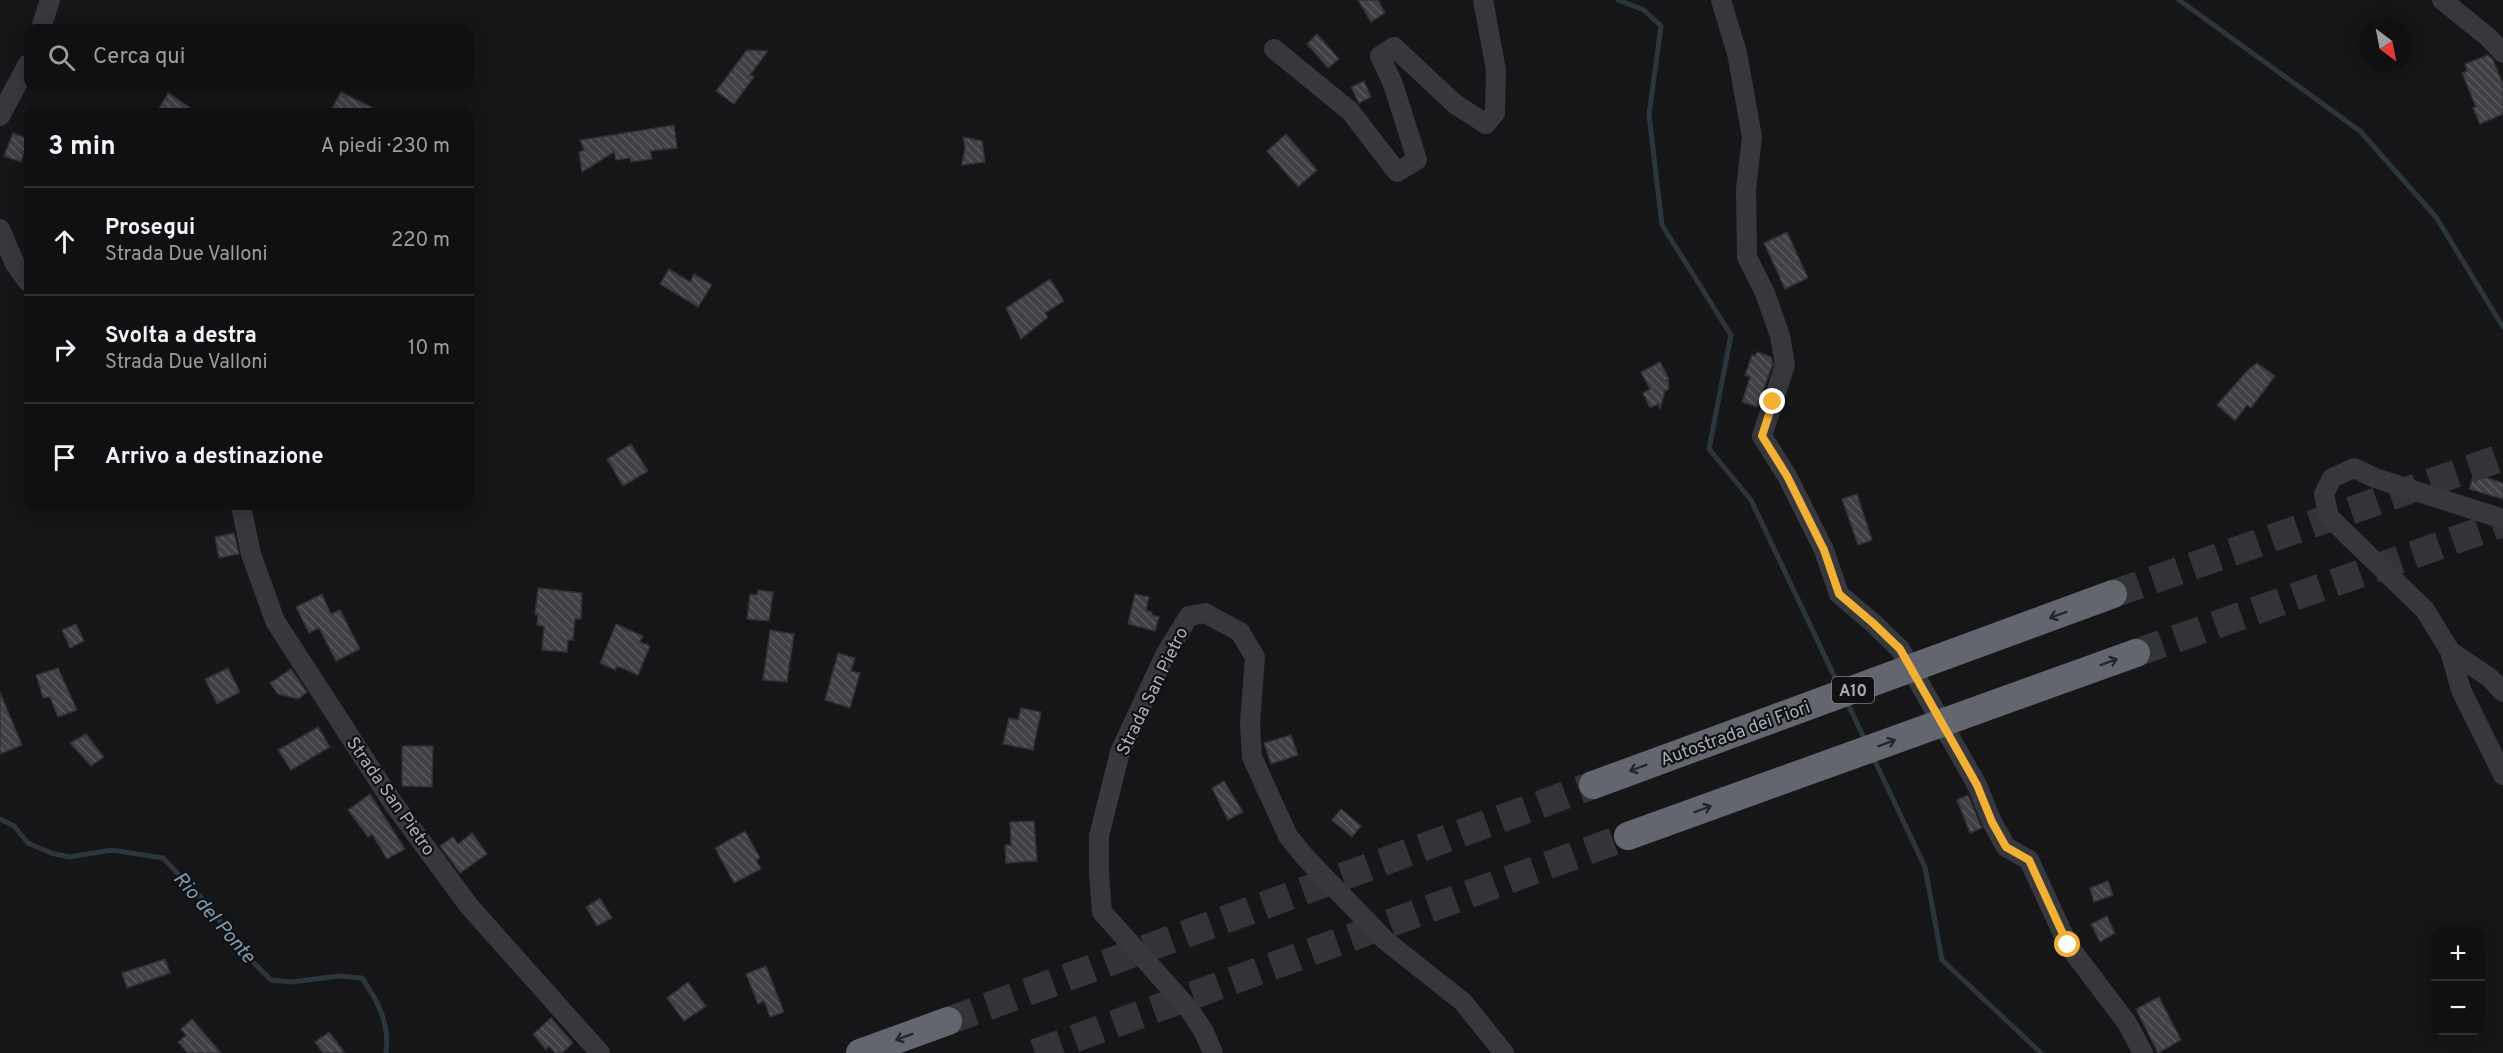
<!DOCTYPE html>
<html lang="it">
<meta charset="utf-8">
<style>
body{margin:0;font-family:Overpass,sans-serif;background:#19191b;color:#f1f3f6}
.controls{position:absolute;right:18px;bottom:18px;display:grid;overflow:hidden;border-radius:12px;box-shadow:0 3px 15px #0003}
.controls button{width:54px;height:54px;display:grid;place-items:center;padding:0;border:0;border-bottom:2px solid #303032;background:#101012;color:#f1f3f6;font:30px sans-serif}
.compass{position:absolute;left:2359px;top:18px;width:54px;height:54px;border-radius:50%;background:#101012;box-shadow:0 3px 15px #0003;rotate:148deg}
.stop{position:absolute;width:18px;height:18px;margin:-14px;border:4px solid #f2b134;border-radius:50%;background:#fff}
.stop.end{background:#f2b134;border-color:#fff;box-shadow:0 2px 6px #0008}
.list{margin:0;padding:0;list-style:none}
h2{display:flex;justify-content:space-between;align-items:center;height:78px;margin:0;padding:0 24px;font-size:26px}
h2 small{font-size:20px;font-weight:400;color:#9c9d9f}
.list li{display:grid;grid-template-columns:39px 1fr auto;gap:18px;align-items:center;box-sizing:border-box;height:108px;padding:0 24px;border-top:2px solid #303032}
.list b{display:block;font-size:22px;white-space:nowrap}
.list p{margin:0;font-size:20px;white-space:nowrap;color:#9c9d9f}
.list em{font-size:20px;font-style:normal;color:#9c9d9f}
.icon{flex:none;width:33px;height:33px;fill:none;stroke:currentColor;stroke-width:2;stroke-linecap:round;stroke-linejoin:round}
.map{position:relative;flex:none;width:2503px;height:1053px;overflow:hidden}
.search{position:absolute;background:#101012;box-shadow:0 3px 15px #0003;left:24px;top:24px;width:450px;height:66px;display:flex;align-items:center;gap:15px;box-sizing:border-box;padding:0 21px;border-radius:12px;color:#9c9d9f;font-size:22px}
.panel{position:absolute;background:#101012;box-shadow:0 3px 15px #0003;left:24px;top:108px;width:450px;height:402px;border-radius:12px}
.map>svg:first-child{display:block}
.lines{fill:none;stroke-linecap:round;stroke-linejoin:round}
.stream{stroke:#2c353c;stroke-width:5}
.building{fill:url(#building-back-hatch);stroke:#303034;stroke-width:1.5}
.highway-tunnel{stroke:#333438;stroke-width:28;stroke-dasharray:28 14;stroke-linecap:butt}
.minor{stroke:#37383d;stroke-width:20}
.highway{stroke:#63666e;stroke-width:28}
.highway-bridge{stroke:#63666e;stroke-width:28}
.oneway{stroke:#26262a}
.route{stroke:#f2b134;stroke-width:8}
.labels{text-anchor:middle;stroke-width:4.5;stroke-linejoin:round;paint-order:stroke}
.shield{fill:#111113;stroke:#7b7e86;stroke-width:1.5}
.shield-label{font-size:16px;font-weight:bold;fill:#a8adb8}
.street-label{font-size:18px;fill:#a8adb8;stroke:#111113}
.water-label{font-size:20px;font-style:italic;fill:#7f9bb3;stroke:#111113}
</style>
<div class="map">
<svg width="2503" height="1053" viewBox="0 0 2503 1053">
<defs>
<pattern id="building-back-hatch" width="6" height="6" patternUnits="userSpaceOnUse" patternTransform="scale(1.5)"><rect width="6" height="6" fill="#404145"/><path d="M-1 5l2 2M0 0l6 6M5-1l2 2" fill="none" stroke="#595a5e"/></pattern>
</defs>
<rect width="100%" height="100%" fill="#161618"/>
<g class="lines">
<g class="stream">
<polyline points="1618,0 1644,10 1661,26 1649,115 1662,225 1731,335 1709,449 1751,500 1839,686"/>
<polyline points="2179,0 2360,131 2436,217 2503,327"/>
<polyline points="1846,700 1865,740"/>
<polyline points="1873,757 1925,867 1942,960 2041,1053"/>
<path d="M0 819 14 826 28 843 51 853 69 857 112 850 163 858 211 908 236 945 271 980 291 982 339 976 362 978C378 1001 390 1024 386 1053"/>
</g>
</g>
<g class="building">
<polygon points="1358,0 1378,0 1385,13 1371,22"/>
<polygon points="1317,34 1339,59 1328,68 1307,44"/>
<polygon points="747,50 768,51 750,75 754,77 734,104 716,91"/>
<polygon points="2488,55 2493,60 2503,84 2503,114 2480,124 2473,108 2476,107 2462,73 2467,71 2465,64"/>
<polygon points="1364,81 1371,97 1359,103 1351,87"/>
<polygon points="341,92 381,112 330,112"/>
<polygon points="168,93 170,94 196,112 157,112"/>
<polygon points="674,125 677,148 650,151 652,159 631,162 630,158 616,160 614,152 582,172 579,152 584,150 580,140"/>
<polygon points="13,133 28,139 21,162 4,156"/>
<polygon points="1286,134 1317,170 1298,187 1267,151"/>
<polygon points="963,137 982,141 985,162 962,165 965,148"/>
<polygon points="1787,232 1808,278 1785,289 1764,243"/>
<polygon points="669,269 690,282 694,274 712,285 698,307 660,284"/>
<polygon points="1050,279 1064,301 1045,313 1048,317 1021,339 1006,308"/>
<polygon points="1757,352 1771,357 1773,364 1757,407 1742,402 1750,377 1745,375 1752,355 1755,356"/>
<polygon points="1660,362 1669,379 1665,381 1668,380 1669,389 1665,391 1660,409 1658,404 1650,408 1643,393 1650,389 1641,372"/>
<polygon points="2257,363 2275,376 2251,408 2247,405 2235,421 2217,405 2247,371"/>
<polygon points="631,444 648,471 623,486 607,459"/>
<polygon points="2474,474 2503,483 2503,499 2469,489"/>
<polygon points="1857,494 1872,540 1858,545 1842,499"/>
<polygon points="234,533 239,554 219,558 215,537"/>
<polygon points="538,588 582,593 581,619 575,619 573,640 568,640 567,652 542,650 544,626 537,625 538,615 535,614"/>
<polygon points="758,590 773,592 769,621 747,619 750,594 757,595"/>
<polygon points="322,594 331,614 340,610 360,649 336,661 319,628 309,633 296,607"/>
<polygon points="1135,594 1149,597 1146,610 1152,612 1152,615 1159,617 1155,631 1128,624"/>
<polygon points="76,624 84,641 70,648 62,630"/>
<polygon points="616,624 643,636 640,642 650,646 638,675 617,666 615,670 600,663"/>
<polygon points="770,630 794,634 787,682 763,680"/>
<polygon points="838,653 855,658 851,671 860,673 850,708 825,700"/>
<polygon points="58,668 77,710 58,717 50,697 43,698 36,675"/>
<polygon points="228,668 240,692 217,704 205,679"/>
<polygon points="291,669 307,692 298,699 278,694 270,683"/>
<polygon points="0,692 22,745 0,754"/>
<polygon points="1021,708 1041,712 1033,750 1003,744 1009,718 1018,720"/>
<polygon points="318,727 330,747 291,770 278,750"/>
<polygon points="86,734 104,757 91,766 70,743"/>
<polygon points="1291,735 1298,755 1271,764 1264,743"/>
<polygon points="402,746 433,746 432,787 402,786"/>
<polygon points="1224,781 1243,812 1228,820 1212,788"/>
<polygon points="370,794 405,849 387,859 372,834 368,837 348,810"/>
<polygon points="1968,795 1982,828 1970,833 1957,800"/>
<polygon points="1341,809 1361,826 1352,837 1332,820"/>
<polygon points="1034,821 1037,861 1006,863 1005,845 1011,845 1010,822"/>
<polygon points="745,831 760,858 756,860 761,869 734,883 715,848"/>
<polygon points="472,833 487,854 460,873 440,846 453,837 458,844"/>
<polygon points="2108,881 2113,895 2094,902 2090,888"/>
<polygon points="600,898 612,918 597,926 586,907"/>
<polygon points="2107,916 2115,933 2100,942 2091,924"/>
<polygon points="165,959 170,973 127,988 122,973"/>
<polygon points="766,966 784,1012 770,1017 764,1001 758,1004 746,974"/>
<polygon points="688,982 706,1006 684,1021 667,998"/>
<polygon points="2159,997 2181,1040 2158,1053 2136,1009"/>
<polygon points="551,1018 573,1043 562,1053 555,1053 549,1046 546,1050 533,1034"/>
<polygon points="192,1019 221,1053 188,1053 178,1042 186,1035 181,1029"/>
<polygon points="329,1032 345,1053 323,1053 315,1042"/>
</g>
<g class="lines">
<g class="highway-tunnel">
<polyline points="2113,594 2503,457"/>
<polyline points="2136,653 2503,523"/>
<polyline points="948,1021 1593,785"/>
<polyline points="1035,1053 1628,836"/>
</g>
<g class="minor">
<polyline points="1721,0 1737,53 1752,137 1746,189 1747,257 1765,293 1780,336 1785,365 1762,436 1787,476 1824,550 1839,594 1873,623 1900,649 1977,785 1992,822 2006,847 2029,860 2068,945 2127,1023 2143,1053"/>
<polyline points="2442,0 2488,37 2503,53"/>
<polyline points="41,28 50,0"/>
<polyline points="1274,49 1350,111 1397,172 1417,160 1393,84 1380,56 1394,47 1455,104 1486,124 1495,113 1496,70 1483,0"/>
<polyline points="0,116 28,64"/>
<polyline points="0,229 15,264 28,282"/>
<polyline points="241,506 251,554 275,621 393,803 469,906 600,1053"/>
<polyline points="2503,519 2375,478 2354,468 2332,478 2324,494 2329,517 2425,610 2450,651 2461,690 2503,775"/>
<polyline points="2450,651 2490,678 2503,692"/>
<polyline points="1213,1053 1204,1032 1189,1009 1102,912 1099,873 1099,836 1120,752 1165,655 1189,616 1205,613 1240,632 1255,657 1250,724 1252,757 1288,836 1305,857 1386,941 1463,1002 1504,1053"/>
</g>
<polyline class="highway" points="860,1053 948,1021"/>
<g class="highway-bridge">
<polyline points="1593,785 2113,594"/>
<polyline points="1628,836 2136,653"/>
</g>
</g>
<defs><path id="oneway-shaft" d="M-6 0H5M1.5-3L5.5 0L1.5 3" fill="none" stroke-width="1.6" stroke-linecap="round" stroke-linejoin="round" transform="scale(1.5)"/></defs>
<g class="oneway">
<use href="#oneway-shaft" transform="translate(2058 615) rotate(160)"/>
<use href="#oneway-shaft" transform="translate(2109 662) rotate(-20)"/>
<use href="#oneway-shaft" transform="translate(1887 743) rotate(-20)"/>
<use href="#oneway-shaft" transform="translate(1638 768) rotate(160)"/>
<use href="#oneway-shaft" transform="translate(1703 809) rotate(-20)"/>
<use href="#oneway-shaft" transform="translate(904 1037) rotate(160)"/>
</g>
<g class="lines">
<polyline class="route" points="1773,402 1762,436 1787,476 1824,550 1839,594 1873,623 1900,649 1977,785 1992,822 2006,847 2029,860 2068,945"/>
</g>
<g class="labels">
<rect class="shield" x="1832" y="677" width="42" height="26" rx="4.5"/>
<g class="shield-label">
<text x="1853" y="696">A10</text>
</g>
<g class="street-label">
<text transform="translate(1152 691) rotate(-64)" y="6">Strada San Pietro</text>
<text transform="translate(1735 733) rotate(-20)" y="6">Autostrada dei Fiori</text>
<text transform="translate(391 796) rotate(55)" y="6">Strada San Pietro</text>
</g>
<g class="water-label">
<text transform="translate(215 917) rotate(49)" y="7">Rio del Ponte</text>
</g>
</g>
</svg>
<div class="controls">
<button>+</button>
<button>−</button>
</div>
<svg class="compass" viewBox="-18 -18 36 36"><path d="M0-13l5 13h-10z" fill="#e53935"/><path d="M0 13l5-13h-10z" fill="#9c9d9f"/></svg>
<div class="stop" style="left:2068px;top:945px"></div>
<div class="stop end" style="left:1773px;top:402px"></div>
<div class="search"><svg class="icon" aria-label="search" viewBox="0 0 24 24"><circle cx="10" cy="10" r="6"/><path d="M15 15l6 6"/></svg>Cerca qui</div>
<section class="panel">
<h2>3 min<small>A piedi · 230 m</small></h2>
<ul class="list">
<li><svg class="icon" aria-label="ahead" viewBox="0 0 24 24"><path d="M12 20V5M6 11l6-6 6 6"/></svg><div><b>Prosegui</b><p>Strada Due Valloni</p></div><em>220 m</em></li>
<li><svg class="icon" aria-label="right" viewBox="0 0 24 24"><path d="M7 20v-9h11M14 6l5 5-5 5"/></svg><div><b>Svolta a destra</b><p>Strada Due Valloni</p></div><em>10 m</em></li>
<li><svg class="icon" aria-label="arrive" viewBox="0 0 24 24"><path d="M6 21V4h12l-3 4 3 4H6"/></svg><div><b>Arrivo a destinazione</b></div></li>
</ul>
</section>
</div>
